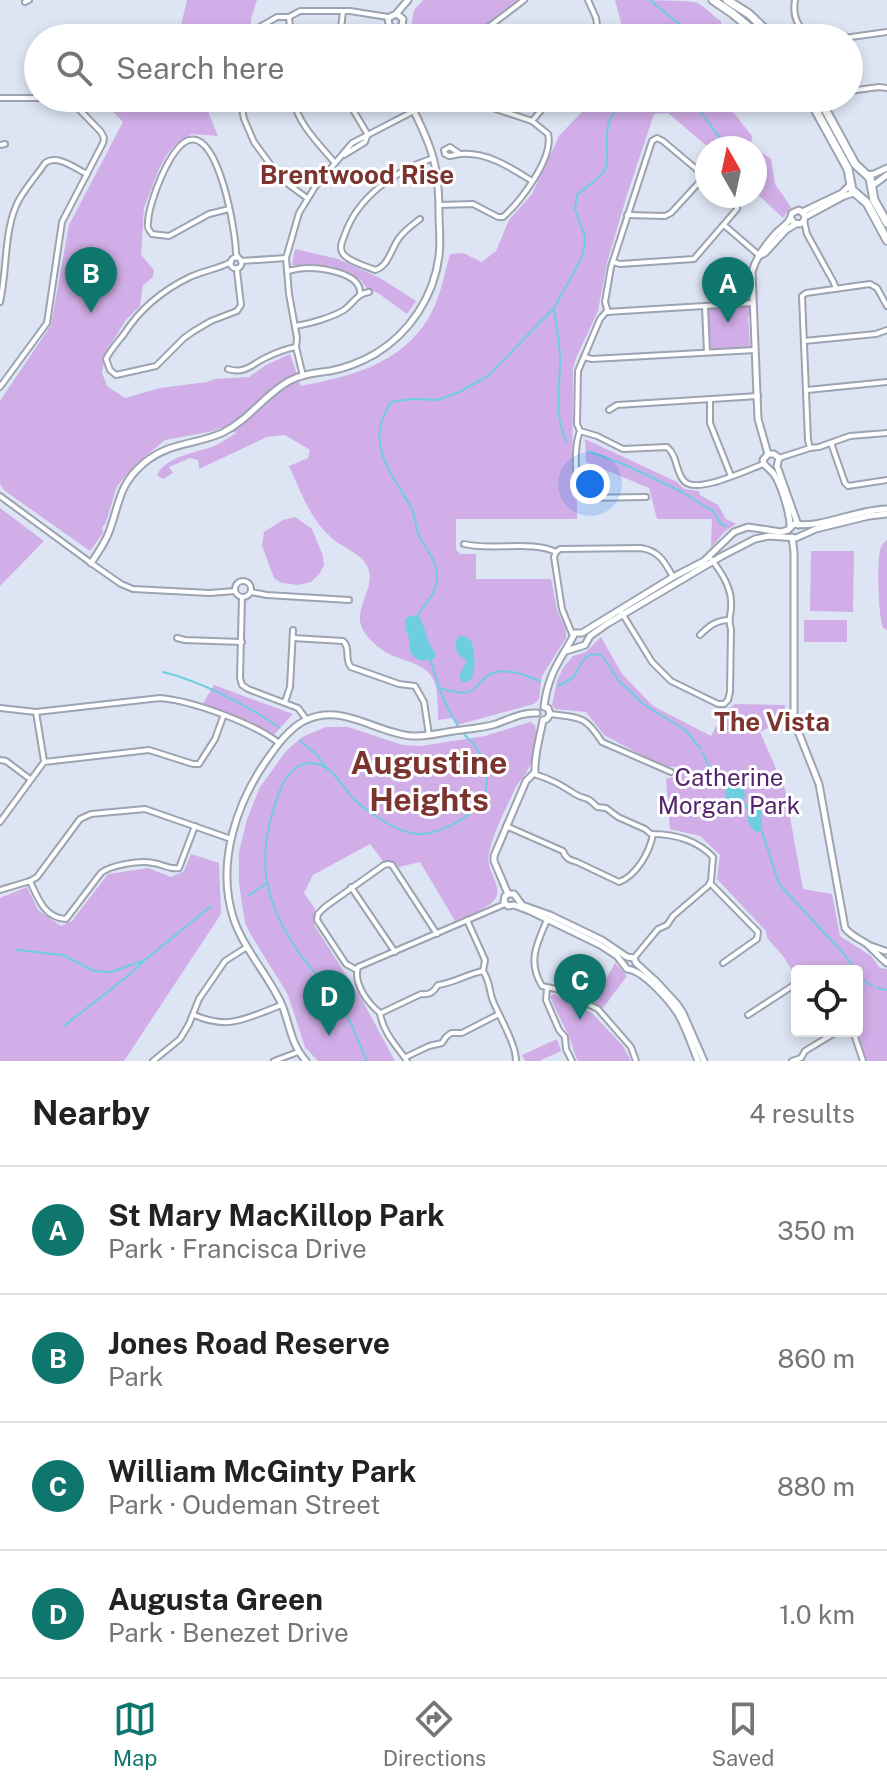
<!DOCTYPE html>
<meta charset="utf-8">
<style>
body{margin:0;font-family:"Public Sans",sans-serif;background:#f6f6f6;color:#222}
.controls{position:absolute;right:24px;bottom:24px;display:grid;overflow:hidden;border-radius:8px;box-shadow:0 4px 12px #0003}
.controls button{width:72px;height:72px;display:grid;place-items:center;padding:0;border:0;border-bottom:2px solid #e0e0e0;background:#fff;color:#222;font:40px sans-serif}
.compass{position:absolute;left:695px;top:136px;width:72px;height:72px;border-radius:50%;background:#fff;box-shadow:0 4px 12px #0003;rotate:351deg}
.you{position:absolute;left:590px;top:484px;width:28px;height:28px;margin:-20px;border:6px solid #fff;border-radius:50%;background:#1a73e8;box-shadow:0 0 0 12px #1a73e833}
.badge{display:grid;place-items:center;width:52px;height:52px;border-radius:50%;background:#0f766e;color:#fff;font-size:26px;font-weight:700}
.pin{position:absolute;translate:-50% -66px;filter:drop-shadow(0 2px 4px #0008)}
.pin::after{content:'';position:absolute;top:42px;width:28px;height:24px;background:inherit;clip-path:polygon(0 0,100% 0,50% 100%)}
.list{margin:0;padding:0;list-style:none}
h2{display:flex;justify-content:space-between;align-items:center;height:104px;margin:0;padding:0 32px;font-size:34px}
h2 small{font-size:26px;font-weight:400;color:#767676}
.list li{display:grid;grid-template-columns:52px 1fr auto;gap:24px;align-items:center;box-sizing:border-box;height:128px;padding:0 32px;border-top:2px solid #e0e0e0}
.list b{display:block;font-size:30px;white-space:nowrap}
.list p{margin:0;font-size:26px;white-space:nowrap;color:#767676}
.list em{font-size:26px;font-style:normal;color:#767676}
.icon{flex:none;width:44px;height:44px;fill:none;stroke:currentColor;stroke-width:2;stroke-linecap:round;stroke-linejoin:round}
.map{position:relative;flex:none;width:887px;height:1061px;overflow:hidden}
.search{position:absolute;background:#fff;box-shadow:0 4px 12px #0003;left:24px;right:24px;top:24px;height:88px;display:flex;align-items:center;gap:20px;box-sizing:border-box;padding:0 28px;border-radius:44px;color:#767676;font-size:30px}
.sheet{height:616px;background:#fff}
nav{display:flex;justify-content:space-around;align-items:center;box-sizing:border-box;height:112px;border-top:2px solid #e0e0e0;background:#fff;font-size:22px;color:#767676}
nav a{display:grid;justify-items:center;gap:4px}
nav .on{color:#0f766e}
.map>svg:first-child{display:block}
.green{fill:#d1aee7}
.water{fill:#6fcde2}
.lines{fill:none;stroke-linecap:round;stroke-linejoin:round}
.stream{stroke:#6fcde2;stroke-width:2}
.minor-casing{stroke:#9ca3b1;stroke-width:8}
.tertiary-casing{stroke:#9ca3b1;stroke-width:9}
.primary-casing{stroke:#9ca3b1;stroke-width:11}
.minor{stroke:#fff;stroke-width:4}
.tertiary{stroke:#fff;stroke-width:5}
.primary{stroke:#fff;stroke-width:7}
.labels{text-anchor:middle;stroke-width:6;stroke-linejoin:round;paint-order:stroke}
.park-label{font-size:24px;fill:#54256d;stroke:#fff}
.neighbourhood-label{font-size:26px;font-weight:bold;fill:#7b3430;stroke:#fff}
.district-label{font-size:32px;font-weight:bold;fill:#7b3430;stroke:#fff}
</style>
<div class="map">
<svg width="887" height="1061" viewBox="0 0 887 1061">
<rect width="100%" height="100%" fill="#dde5f4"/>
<g class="green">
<polygon points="187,0 257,0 251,19 251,23 246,30 244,38 178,38"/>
<polygon points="423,0 516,0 519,4 473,38 436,38 411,28 414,10"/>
<path d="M615 0C637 0 675 0 695 2 703 4 712 16 721 21L723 38H603L604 35H622L621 22Z"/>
<path d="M100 98H216L207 109 218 136 191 134 175 145 168 153 159 169 144 208 141 255 154 270 153 277 143 285 140 306 126 320 105 353 102 373 107 386 125 398 160 388 207 382 214 379 249 377 266 365 290 354 301 386C351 376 399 365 428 319 440 300 444 275 450 254L463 253 482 262 496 251 509 220 532 194 559 136 595 98H722L752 136 751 143 755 148H709L668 113 654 114 627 195 607 263 598 311 576 358 573 369 572 495 577 501V519H456V549L460 554H476V579H551L557 610 566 629V638L542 676 539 699 534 704 457 725 453 718 438 720C438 708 438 694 435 683 428 665 411 663 396 657 384 653 369 641 363 630 352 610 374 591 369 571 365 554 344 549 333 539 310 520 301 492 289 466L308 458 310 450 285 435 267 437 199 469 198 460 190 458 169 467 173 473 163 479 157 475C166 456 196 453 214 446 222 443 229 437 237 433L220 428 214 431 165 440 137 463 117 486 106 522 102 528 103 533 90 551 5 491 0 484V401L51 325 69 225 123 122Z"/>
<polygon points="755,148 771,159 775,184 791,207 783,218 755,192"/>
<polygon points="295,249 338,259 380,278 416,301 407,314 378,293 367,289 361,280 331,266 292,265"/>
<polygon points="751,306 751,312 748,317 750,347 710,349 708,308"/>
<polygon points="585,439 677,482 684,489 699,491 700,495 718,505 726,519 736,524 724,532 711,548 712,519 657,519 649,488 586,462"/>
<polygon points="0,508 44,541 0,586"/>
<polygon points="295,517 312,529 323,556 324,565 320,573 311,582 298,585 282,583 274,578 262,546 264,532 283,520"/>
<path d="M887 540V630L883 628C878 614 877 564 880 550 882 544 883 544 887 540Z"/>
<polygon points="811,551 854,551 853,612 810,611"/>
<rect x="804" y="620" width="43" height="22"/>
<polygon points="601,637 622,674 653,706 711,736 724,712 735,704 785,705 785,720 760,732 785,789 803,889 832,894 840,936 871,956 880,968 887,969 887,1061 866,1061 857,1029 857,971 797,971 796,976 783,956 767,938 766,931 717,879 720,855 700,836 670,829 666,779 677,776 676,767 662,766 604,735 586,712 555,709 552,705 557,681 563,668 573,656 586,652"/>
<polygon points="214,685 293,714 273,736 252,722 202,705"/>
<path d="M530 722 535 725C538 740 534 760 526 773 522 779 518 783 515 789 506 808 494 831 489 853 485 869 500 882 497 895 494 907 466 916 455 921L420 862 399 867 393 861H383L370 844 313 875 304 893 315 909 314 925 361 998 395 1061H318L305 1047 288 995 251 935 245 923 239 883V852L247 819 260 787 286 751 302 737 326 727H348L403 745 420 746 485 736Z"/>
<polygon points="191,854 219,863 221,914 124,1061 0,1061 0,898 27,887 38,910 61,926 72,921 108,874 148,868 171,877 184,871"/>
<polygon points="615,963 627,976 603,1008 593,1002"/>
<path d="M554 994 592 1013 623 1046 631 1061H578C573 1052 572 1043 568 1034 562 1022 555 1009 550 996Z"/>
<polygon points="557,1039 561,1051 539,1061 525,1061 522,1055"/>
</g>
<g class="water">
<path d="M418 615C426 626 426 642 435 652V658C428 662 416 662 411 653 409 649 410 644 409 639 407 632 404 627 405 619L410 616Z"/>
<path d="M460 636H465C467 638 469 639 471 641 475 648 477 677 469 681 467 682 464 682 462 682L459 675 467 661 459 655 455 647 457 638Z"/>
<circle cx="735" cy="794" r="10"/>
<path d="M757 805 761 808 762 828 758 833C749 828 745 818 749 809Z"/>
</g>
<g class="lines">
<g class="stream">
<polyline points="650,0 689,32 694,38"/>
<polyline points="691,98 727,148"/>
<path d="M554 310C557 327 560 344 560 361 560 392 553 413 567 442"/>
<polyline points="588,451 628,466 682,492 714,512 721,524 726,526"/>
<path d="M418 614C426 604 438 590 437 577 437 561 427 550 420 538 415 529 416 517 412 509 392 473 363 444 391 402L412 399 438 400 459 392 488 376 554 308 581 259 584 248 585 237 575 209 577 195C585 187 599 180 605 170 608 164 607 157 607 151 606 122 607 115 631 98"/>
<path d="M163 672C200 681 247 705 279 727"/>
<polyline points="558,686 573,678 584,659 590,655 599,654 603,657 619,681 643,704 685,730 701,749"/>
<path d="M439 688C450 691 468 697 476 687 483 680 485 675 496 672 512 669 526 676 540 681"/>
<polyline points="300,741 316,754 327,768"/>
<polyline points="703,753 709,767"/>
<polyline points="741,799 749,810"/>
<polyline points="761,829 779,884 844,954 856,971"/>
<polyline points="248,896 267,883"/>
<polyline points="17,950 63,955 94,971 111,972 145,960 211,906"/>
<polyline points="857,972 859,977 872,986"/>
<polyline points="877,988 887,990"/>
<polyline points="64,1026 129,975 144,961"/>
<path d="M367 1061C360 1046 355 1030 347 1016 334 991 311 972 296 948 260 895 257 851 279 793 286 773 302 755 325 767 336 773 344 789 353 798 367 812 397 832 416 834 431 835 451 827 462 819 477 810 487 798 487 780 486 767 480 751 471 741 466 736 463 735 459 728 446 708 437 685 431 661"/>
</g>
<defs>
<g id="minor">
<polyline points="588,0 596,18 599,38"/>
<path d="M795 0C792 18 799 31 816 38"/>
<polyline points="25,2 29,0"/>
<polyline points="289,17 291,38"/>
<polyline points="401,28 410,28 436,38"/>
<polyline points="248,38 253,31 277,17 289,17 300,11 350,11 388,17"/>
<polyline points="340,38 343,11"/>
<polyline points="474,38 524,0"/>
<polyline points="555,38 566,32"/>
<polyline points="844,38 887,32"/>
<polyline points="849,91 879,87 887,88"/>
<polyline points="0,98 38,98"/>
<polyline points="240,98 244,119 254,142 281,179 307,198"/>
<path d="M293 98C297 123 319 144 335 163"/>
<polyline points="346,98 368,135"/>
<polyline points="532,121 544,107 555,98"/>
<polyline points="0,145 5,144"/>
<path d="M460 154 450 147 444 150 445 154 449 156C453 156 457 154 461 154 488 152 511 168 532 181"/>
<polyline points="344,155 365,142 367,136"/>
<path d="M439 205 473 204 498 217H503C520 202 554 158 548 134L532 121 487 106 479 98"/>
<path d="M229 209 209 214 169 236 152 234C149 229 147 229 148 223 148 204 170 146 189 140 219 131 236 233 236 254L238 257"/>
<polyline points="627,215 665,216 671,213 705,176"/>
<path d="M420 219C412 225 405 230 399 238 391 249 388 267 375 270 366 266 346 261 342 252 339 246 343 240 345 234 358 196 397 170 433 158"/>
<polyline points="804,221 807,234 834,283 836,289"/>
<polyline points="724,225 760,256"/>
<circle cx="236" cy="263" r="5.5"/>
<polyline points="241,261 286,258"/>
<path d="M231 262C218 269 203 271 190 277 163 290 140 309 124 334 118 342 111 349 106 359L110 370 116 375 156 366 184 338 194 331 211 321 237 311 241 305 237 271 238 268"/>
<polyline points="613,262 620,264 694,259 737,209 736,202 729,196"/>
<path d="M287 271C293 270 300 268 307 268 323 268 362 273 360 294"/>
<path d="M0 302C7 272 4 234 16 206 22 191 36 177 45 163 58 154 74 168 87 174"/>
<path d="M753 303 606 312 600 319 578 371 577 424 580 431 597 436 623 449 667 447C678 456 675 471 684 481 697 495 748 469 764 464"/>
<polyline points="705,307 707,352"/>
<polyline points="608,312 605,302 611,267 652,141 657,138 663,141 707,178"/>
<path d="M295 326C309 324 333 317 344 310 354 303 356 294 369 292"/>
<polyline points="804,341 876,334 887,330"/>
<polyline points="584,357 592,359 755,350"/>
<path d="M228 369C245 374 251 365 265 358 275 353 285 349 296 347"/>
<polyline points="303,376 296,347 297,338 289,294 286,258 299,213 315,187 352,143 414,111"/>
<polyline points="0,387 47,323 62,222 103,143 104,138 101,132 73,103 62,98"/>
<polyline points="807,390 887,382"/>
<polyline points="710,399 710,423 731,476"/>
<polyline points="609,410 617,405 758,396"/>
<path d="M580 431C574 445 574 486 583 498L646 497"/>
<polyline points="831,443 845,483 848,486 887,480"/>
<polyline points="810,448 819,447 850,436 887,433"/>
<polyline points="779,458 810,448 808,440 802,296 806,293 870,284 877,288 887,306"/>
<polyline points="0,496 91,563 121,584 133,589 210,593 235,591"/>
<path d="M464 544C491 551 533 540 556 552"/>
<circle cx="243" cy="589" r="8"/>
<polyline points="251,592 267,595 349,600"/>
<polyline points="242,597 240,678 242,685 248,689 298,708 307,720"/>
<path d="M620 610 652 662 671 681 718 704H724L728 700 730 692 731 629C728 621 730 618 731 609 733 590 723 574 711 559"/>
<path d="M700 635C709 626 715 621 728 620"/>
<path d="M573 636 562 609 554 557 556 552 560 549 641 548C660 551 665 563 673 577"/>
<polyline points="177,638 185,640 242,642"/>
<path d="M293 638 343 641C351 648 344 660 351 667L399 684 415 686 424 702 429 735"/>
<polyline points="285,702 290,687 293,630"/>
<path d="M0 708 36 712 160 698C193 701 253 723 279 743"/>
<polyline points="36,712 44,761"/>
<path d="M550 714C580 718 585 715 602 742L671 772"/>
<polyline points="0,760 6,761 30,779"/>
<path d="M534 774C551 779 561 785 575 794 586 801 585 794 597 807L606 808 618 817 645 829 651 834C674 834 697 840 713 857L711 881 708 886 673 916 667 925 658 929 634 958"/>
<polyline points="0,822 44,762 149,750 193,764 199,764 215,739 223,717"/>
<path d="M506 826 563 851C566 859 570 860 577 862L619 882C636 876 650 852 653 834"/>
<path d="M30 881C38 899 45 918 66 919L101 873C111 865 140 860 153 863 163 864 169 870 179 868L195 826"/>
<polyline points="710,883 758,932 757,939 723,963"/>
<polyline points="351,887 395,952"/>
<polyline points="0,890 30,881 37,877 80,819 91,814 145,809 231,839"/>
<path d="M467 920 485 960 483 971C490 981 489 991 493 1001 500 1018 516 1044 516 1061"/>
<path d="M547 920C537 943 527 962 542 986L556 989 598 1009 631 1047 636 1061"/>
<polyline points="357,970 346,964 317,920 318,914 325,907 384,865 388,864 392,865 437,934"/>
<polyline points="547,988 546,1000 559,1030 565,1037 566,1049 572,1061"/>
<path d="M381 1013 421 994C431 995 433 992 438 985 454 983 467 974 483 971"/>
<path d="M194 1015C231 1031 247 1017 282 1005"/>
<polyline points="748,1015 797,983"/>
<polyline points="853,1031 863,1061"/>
<polyline points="406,1057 429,1046 442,1043 446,1037 451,1033 462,1033 499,1014"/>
<polyline points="153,1061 180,1039 189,1024 199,999 225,961 247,947"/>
<polyline points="274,1061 298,1052"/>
<path d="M407 1061C397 1046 383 1033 380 1013 368 1003 353 984 358 967L505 904"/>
<polyline points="792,1061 801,1058 805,1051 838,1031"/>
</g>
<g id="tertiary">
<polyline points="390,27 396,29 402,26 403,19 397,14"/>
<polyline points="391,38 388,18 396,14 408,0"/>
<polyline points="866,175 874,174 887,168"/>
<polyline points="872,186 887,175"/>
<polyline points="802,212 842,193 850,185"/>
<polyline points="805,217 844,196 854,193"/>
<polyline points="761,255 765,253 786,230 796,224"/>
<path d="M768 454 758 419 752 272C756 257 766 244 776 233 783 226 790 223 792 213L799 210 805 215 804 221 800 224 794 223 791 219"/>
<polyline points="768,454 774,454 779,458 777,466 798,525"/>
<path d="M768 454 763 460 764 464C765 465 772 472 773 473 781 483 790 514 790 526"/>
<path d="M792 537 794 552V721L819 784 845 928C851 936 860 939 867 944 874 950 880 958 887 963"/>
<path d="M91 563C98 553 105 543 109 532 120 503 118 485 144 463 169 442 195 445 222 433 249 420 264 395 289 381 302 374 316 373 330 371 346 368 361 362 375 354 410 333 434 296 439 256 441 242 439 228 439 213 439 193 438 173 432 154 426 134 416 116 408 98"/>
<polyline points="566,651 585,645 590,636 607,624 722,556 755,539 769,536 796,538 816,529 869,516 887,514"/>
<polyline points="508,894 514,894 522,905 550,915 602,940 627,957 634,958 636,963 656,981 677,1004 683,1013 704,1061"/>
<polyline points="871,946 885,951"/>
<path d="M306 1061C291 1045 290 1025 282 1005 269 976 245 951 234 920 215 863 237 800 271 754 280 741 291 727 306 720 344 703 375 733 412 736 426 737 440 733 454 731 468 729 483 728 496 724 510 719 522 712 537 713"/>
<path d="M698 1061C692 1046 686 1028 678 1014 669 1000 643 970 627 969L617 956 600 945 530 911 514 905 508 906 504 902 505 896 508 894 494 861V856L526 781 535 772C534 756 540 737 543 720L547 719 550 714 548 708 544 707C548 673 560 661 575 633H582L673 577 704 561 734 532 748 527 781 532 788 530 794 524C821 529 857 509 887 509"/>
</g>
<g id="primary">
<polyline points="713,0 732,13 762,38"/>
<polyline points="727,0 749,14 774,38"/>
<polyline points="809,98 848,169 852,190 867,203 887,240"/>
<polyline points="819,98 855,164 870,178 874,200 887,223"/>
</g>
</defs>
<use href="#minor" class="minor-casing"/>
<use href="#tertiary" class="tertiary-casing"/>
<use href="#primary" class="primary-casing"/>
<use href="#minor" class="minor"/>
<use href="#tertiary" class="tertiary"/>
<use href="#primary" class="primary"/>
</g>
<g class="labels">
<g class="park-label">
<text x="729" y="786">Catherine<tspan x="729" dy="28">Morgan Park</tspan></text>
</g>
<g class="neighbourhood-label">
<text x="357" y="184">Brentwood Rise</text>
<text x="772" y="731">The Vista</text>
</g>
<g class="district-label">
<text x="429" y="774">Augustine<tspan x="429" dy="37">Heights</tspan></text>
</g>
</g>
</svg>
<div class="controls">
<button><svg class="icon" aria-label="locate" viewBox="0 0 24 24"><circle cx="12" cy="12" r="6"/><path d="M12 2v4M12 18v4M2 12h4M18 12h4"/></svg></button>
</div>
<svg class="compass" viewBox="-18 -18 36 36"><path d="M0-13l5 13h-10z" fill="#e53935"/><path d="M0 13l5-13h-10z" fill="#767676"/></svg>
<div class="you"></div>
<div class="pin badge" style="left:728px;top:323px">A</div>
<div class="pin badge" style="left:91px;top:313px">B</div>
<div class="pin badge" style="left:580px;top:1020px">C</div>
<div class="pin badge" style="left:329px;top:1036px">D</div>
<div class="search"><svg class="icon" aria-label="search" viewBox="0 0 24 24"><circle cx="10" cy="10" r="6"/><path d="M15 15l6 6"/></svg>Search here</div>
</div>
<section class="sheet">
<h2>Nearby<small>4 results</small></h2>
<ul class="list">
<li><span class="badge">A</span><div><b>St Mary MacKillop Park</b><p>Park · Francisca Drive</p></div><em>350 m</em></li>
<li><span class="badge">B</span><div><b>Jones Road Reserve</b><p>Park</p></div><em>860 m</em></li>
<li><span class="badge">C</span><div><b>William McGinty Park</b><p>Park · Oudeman Street</p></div><em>880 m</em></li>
<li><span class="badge">D</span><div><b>Augusta Green</b><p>Park · Benezet Drive</p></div><em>1.0 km</em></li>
</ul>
</section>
<nav>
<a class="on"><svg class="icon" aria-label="map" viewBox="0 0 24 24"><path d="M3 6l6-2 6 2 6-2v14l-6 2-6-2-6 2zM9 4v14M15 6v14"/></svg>Map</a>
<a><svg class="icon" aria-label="directions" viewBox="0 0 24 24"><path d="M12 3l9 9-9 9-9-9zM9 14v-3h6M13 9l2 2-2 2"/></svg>Directions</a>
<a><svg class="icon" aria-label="saved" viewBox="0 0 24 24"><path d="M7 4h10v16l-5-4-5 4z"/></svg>Saved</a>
</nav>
